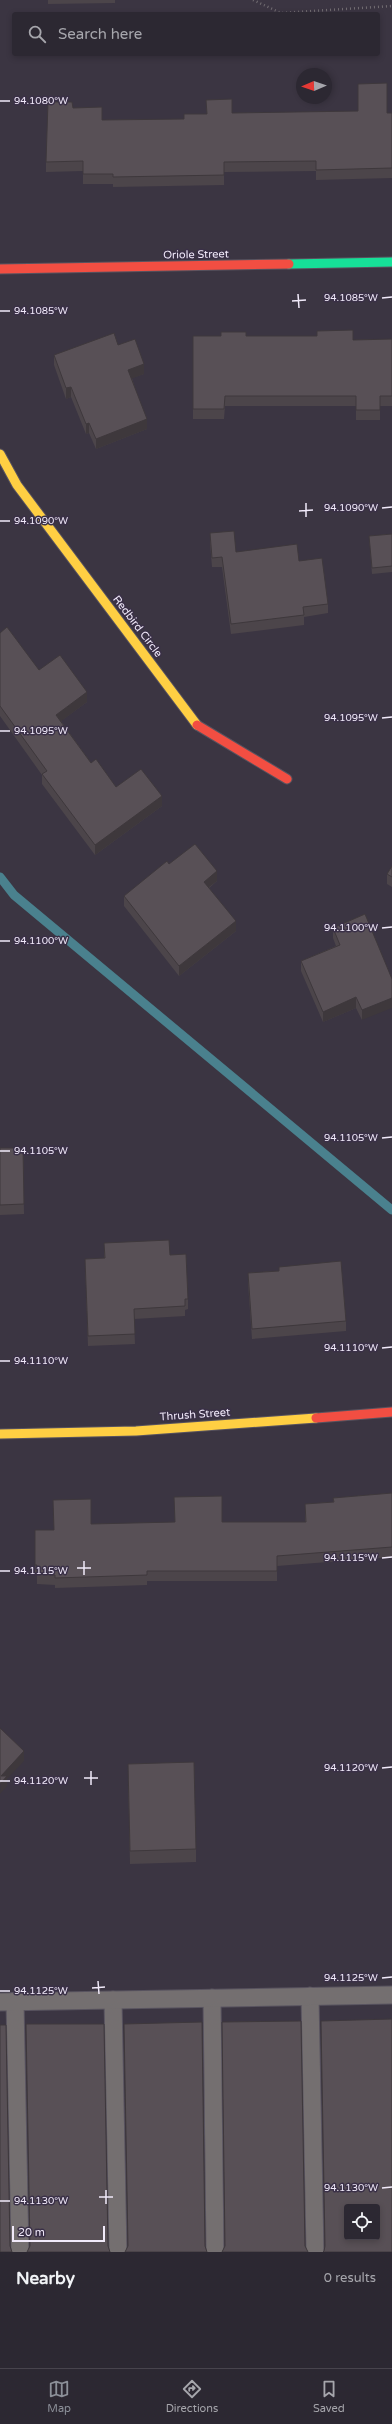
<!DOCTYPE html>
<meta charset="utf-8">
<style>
body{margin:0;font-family:"Varela Round",sans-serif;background:#38343e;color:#f1f3f6}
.controls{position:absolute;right:12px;bottom:12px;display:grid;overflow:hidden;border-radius:4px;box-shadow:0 2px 6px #0003}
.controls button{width:36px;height:36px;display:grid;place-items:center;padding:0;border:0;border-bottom:1px solid #48444d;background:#2c2832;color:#f1f3f6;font:20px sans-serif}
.compass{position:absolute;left:296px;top:68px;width:36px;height:36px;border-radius:50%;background:#2c2832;box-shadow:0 2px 6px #0003;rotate:268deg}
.scale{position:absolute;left:12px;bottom:10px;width:93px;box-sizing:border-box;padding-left:4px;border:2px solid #f1eafa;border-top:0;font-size:11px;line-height:14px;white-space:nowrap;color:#f1eafa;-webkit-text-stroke:3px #3a3047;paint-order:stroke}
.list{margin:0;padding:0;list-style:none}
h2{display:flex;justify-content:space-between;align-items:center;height:52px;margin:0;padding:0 16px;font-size:17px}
h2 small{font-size:13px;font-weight:400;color:#a6a6ac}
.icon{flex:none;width:22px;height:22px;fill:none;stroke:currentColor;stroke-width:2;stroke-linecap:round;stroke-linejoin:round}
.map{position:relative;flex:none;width:392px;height:2252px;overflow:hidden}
.search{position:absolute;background:#2c2832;box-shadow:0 2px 6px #0003;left:12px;right:12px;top:12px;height:44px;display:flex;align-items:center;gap:10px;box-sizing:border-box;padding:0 14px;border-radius:4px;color:#a6a6ac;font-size:15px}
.sheet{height:116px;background:#2c2832}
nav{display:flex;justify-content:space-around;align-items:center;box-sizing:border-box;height:56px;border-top:1px solid #48444d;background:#2c2832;font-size:11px;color:#a6a6ac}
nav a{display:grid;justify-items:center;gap:2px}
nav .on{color:#8c9099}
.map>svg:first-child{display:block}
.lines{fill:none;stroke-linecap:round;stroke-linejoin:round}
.stream{stroke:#4a818e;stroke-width:9}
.lane-casing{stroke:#58535f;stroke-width:19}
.fast-casing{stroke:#58535f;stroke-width:11}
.slow-casing{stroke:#58535f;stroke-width:11}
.jam-casing{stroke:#58535f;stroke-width:11}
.path{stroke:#726d72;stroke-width:2.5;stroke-dasharray:1 3;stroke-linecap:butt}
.lane{stroke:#746f70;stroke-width:17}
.fast{stroke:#16e098;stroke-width:9}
.slow{stroke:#ffcf43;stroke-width:9}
.jam{stroke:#f24e42;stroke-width:9}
.wall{fill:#4c454a}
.shaded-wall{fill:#3e383c}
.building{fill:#585056;stroke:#3e383c;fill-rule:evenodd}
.ticks{fill:none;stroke:#f1eafa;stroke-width:1.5}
.labels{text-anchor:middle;stroke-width:3;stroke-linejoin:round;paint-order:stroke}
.street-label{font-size:11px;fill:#f1eafa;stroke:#3a3047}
.ticks-label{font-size:10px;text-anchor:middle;fill:#f1eafa;stroke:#3a3047;stroke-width:3;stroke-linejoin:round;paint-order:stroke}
</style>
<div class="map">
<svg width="392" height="2252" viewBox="0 0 392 2252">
<rect width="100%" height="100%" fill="#3b3542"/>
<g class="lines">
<polyline class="stream" points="0,877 14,895 392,1210"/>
<defs>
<g id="lane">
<polyline points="310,1996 315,2252"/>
<polyline points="212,1998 215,2252"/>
<polyline points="113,2000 118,2252"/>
<polyline points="15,2001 20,2252"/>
<polyline points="0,2002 392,1995"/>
</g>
<polyline id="fast" points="289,264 392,262"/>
<g id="slow">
<polyline points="0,454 17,485 197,725"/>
<polyline points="0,1434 136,1431 316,1418"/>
</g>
<g id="jam">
<polyline points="0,269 289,264"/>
<polyline points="197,725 287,779"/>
<polyline points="316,1418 392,1412"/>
</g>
</defs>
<use href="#lane" class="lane-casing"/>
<use href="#fast" class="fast-casing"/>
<use href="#slow" class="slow-casing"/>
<use href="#jam" class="jam-casing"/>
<polyline class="path" points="253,0 281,13 392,6"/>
<use href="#lane" class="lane"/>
<use href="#fast" class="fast"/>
<use href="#slow" class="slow"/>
<use href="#jam" class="jam"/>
</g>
<g class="wall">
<polygon points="48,0 115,0 115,3 48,4"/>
<polygon points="206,100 232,113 392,113 392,178 316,180 316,171 224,172 224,185 113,187 113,184 83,184 83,171 46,172 46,162 73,108 102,120 184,119 207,114"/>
<polygon points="193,336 246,336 353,340 392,339 392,406 380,406 380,420 356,420 356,406 225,406 224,419 193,419"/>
<polygon points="118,345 144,374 132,378 147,429 96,449 89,433 86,434 71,397 66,399 54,365 54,355"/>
<polygon points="210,533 236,552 299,561 328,604 328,613 304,617 304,625 231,634 222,567 212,567 210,543"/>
<polygon points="392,534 392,572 372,574 369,536"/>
<polygon points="0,633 39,670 87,702 61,721 91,763 116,787 162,806 95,855 42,784 42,775 0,716"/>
<polygon points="169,864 217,881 209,888 236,931 179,976 124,906 124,896"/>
<polygon points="392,866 392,887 387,884 387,874"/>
<polygon points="365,914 362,1020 356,1008 323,1022 301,971 301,961 336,946 333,938 333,928"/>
<polygon points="0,1148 23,1148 24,1214 0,1215"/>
<polygon points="104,1243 170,1255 188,1299 188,1309 185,1310 185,1316 134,1319 135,1344 88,1346 85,1259 104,1258"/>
<polygon points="279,1267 346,1321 346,1331 252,1339 248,1283 248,1273 279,1271"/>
<polygon points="392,1493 392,1557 277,1566 277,1581 147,1581 147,1585 55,1588 55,1585 37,1584 37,1575 35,1575 35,1530 53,1530 91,1524 305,1522 305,1504 333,1502 333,1498"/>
<polygon points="128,1776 196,1849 196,1862 130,1864"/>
</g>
<g class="shaded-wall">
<polygon points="144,364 144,374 128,380 128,370"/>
<polygon points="71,387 71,397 66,399 66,388"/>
<polygon points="147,419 147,429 96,449 96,439"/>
<polygon points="89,423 89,433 86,434 86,424"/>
<polygon points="87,692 87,702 56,725 56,715"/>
<polygon points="162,796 162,806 95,855 95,845"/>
<polygon points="217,871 217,881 204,891 204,882"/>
<polygon points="236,921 236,931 179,976 179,966"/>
<polygon points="356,997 356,1008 323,1022 323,1012"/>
<polygon points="392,998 392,1008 362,1020 362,1010"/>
<polygon points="24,1751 24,1761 7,1779 7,1786 0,1794 1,1776"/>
</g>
<g class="building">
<polygon points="387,83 387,113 392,113 392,168 316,170 316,161 224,162 224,175 113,177 113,174 83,174 83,161 46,162 48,102 72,102 73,108 102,107 102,120 184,119 184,114 207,114 206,100 232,99 232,113 358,111 358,84"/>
<polygon points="353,330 353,340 392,339 392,396 380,396 380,410 356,410 356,396 225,396 224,409 193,409 193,336 221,336 221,332 246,332 246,336 317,336 317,331"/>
<polygon points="114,333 118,345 135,339 144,364 128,370 147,419 96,439 89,423 86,424 71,387 66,388 54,355"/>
<polygon points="234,531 236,552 297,544 299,561 322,558 328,604 303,607 304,615 231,624 222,557 212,558 210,533"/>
<polygon points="392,534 392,566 372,568 369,536"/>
<polygon points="7,627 39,670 60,655 87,692 56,715 91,763 96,759 116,787 141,769 162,796 95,845 42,774 47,771 0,706 0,633"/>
<polygon points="195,844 217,871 204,882 236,921 179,966 124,896 167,861 169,864"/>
<polygon points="392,866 392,877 387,874"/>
<polygon points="365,914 392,979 392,998 362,1010 356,997 323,1012 301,961 340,945 333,928"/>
<polygon points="0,1148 23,1148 24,1204 0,1205"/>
<polygon points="169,1240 170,1255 186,1254 188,1299 185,1299 185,1306 134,1309 135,1334 88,1336 85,1259 105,1258 104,1243"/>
<polygon points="341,1261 346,1321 252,1329 248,1273 279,1271 279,1267"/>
<polygon points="392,1493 392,1547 277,1556 277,1571 147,1571 147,1575 55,1578 55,1575 37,1574 37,1565 35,1565 35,1530 54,1530 53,1500 91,1499 91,1524 175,1522 174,1497 222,1496 222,1522 306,1522 305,1504 334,1502 333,1498"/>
<polygon points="0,1728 24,1751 1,1776 7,1776 0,1784"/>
<polygon points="194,1762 196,1849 130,1851 128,1764"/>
<path d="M392 2019V2252H323L324 2251 325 2246 321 2021ZM347 2207H377V2237H347Z"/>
<polygon points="301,2021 305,2246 308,2252 222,2252 225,2246 222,2022"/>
<polygon points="202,2022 205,2246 207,2252 125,2252 128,2246 124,2024"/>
<polygon points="26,2024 104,2024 108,2246 110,2252 27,2252 30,2246"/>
<polygon points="0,2025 6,2025 10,2246 12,2252 0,2252"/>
</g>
<path class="ticks" d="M0 101H10M298 294 299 308M382 298 392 297M292 301 306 300M0 311H10M306 503V517M382 508 392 507M299 511 313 510M0 521H10M382 718 392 717M0 731H10M382 928 392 927M0 941H10M382 1138 392 1137M0 1151H10M382 1348 392 1347M0 1361H10M382 1558 392 1557M84 1561V1575M77 1568H91M0 1571H10M382 1768 392 1767M91 1771V1785M84 1778H98M0 1781H10M382 1978 392 1977M98 1981 99 1994M92 1988 105 1987M0 1991H10M382 2188 392 2187M106 2190V2204M99 2197H113M0 2201H10"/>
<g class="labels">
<g class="street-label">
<text transform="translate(196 254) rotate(-1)" y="4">Oriole Street</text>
<text transform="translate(138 626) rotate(53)" y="4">Redbird Circle</text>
<text transform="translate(195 1414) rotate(-4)" y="4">Thrush Street</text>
</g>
</g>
<g class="ticks-label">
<text x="41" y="104">94.1080°W</text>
<text x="351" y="301">94.1085°W</text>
<text x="41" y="314">94.1085°W</text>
<text x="351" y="511">94.1090°W</text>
<text x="41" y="524">94.1090°W</text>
<text x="351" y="721">94.1095°W</text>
<text x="41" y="734">94.1095°W</text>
<text x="351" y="931">94.1100°W</text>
<text x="41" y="944">94.1100°W</text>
<text x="351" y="1141">94.1105°W</text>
<text x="41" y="1154">94.1105°W</text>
<text x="351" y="1351">94.1110°W</text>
<text x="41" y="1364">94.1110°W</text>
<text x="351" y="1561">94.1115°W</text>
<text x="41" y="1574">94.1115°W</text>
<text x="351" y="1771">94.1120°W</text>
<text x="41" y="1784">94.1120°W</text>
<text x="351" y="1981">94.1125°W</text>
<text x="41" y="1994">94.1125°W</text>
<text x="351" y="2191">94.1130°W</text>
<text x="41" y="2204">94.1130°W</text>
</g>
</svg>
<div class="controls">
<button><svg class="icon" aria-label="locate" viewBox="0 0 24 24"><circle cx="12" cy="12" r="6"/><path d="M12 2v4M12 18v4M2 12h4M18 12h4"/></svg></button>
</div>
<svg class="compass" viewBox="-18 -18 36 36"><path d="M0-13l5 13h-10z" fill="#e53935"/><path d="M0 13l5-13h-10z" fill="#a6a6ac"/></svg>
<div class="scale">20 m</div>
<div class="search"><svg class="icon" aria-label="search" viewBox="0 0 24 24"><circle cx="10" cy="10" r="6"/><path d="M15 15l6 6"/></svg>Search here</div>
</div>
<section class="sheet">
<h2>Nearby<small>0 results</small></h2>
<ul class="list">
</ul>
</section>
<nav>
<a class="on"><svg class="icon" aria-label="map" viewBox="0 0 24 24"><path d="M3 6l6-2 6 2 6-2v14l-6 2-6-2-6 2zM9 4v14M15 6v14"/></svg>Map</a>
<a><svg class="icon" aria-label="directions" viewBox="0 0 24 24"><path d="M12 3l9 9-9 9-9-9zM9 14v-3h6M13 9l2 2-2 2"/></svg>Directions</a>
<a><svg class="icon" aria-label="saved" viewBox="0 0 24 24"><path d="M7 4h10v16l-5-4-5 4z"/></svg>Saved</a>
</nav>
